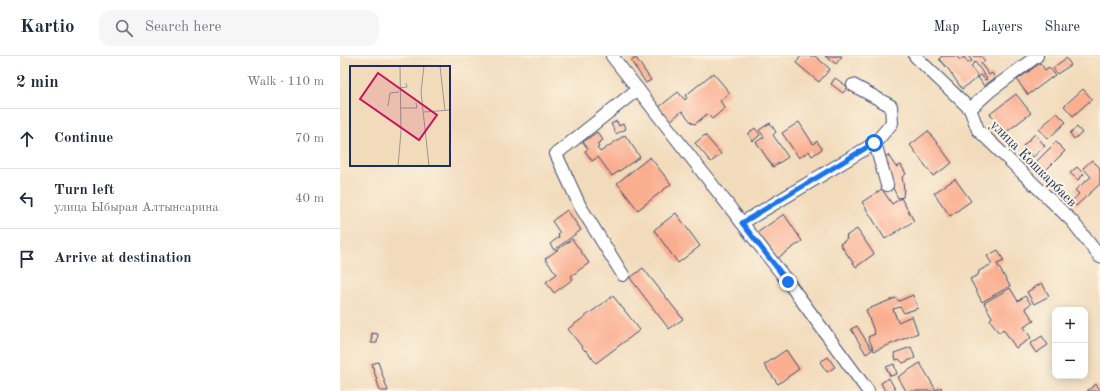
<!DOCTYPE html>
<meta charset="utf-8">
<style>
body{margin:0;font-family:"Old Standard TT",serif;background:#f6f6f7;color:#1f2937}
.controls{position:absolute;right:12px;bottom:12px;display:grid;overflow:hidden;border-radius:8px;box-shadow:0 2px 10px #0003}
.controls button{width:36px;height:36px;display:grid;place-items:center;padding:0;border:0;border-bottom:1px solid #e0e1e3;background:#fff;color:#1f2937;font:20px sans-serif}
.stop{position:absolute;width:12px;height:12px;margin:-9px;border:3px solid #1a73e8;border-radius:50%;background:#fff}
.stop.end{background:#1a73e8;border-color:#fff;box-shadow:0 1px 4px #0008}
.list{margin:0;padding:0;list-style:none}
h2{display:flex;justify-content:space-between;align-items:center;height:52px;margin:0;padding:0 16px;font-size:17px}
h2 small{font-size:13px;font-weight:400;color:#747a83}
.list li{display:grid;grid-template-columns:26px 1fr auto;gap:12px;align-items:center;box-sizing:border-box;height:60px;padding:0 16px;border-top:1px solid #e0e1e3}
.list b{display:block;font-size:15px;white-space:nowrap}
.list p{margin:0;font-size:13px;white-space:nowrap;color:#747a83}
.list em{font-size:13px;font-style:normal;color:#747a83}
.icon{flex:none;width:22px;height:22px;fill:none;stroke:currentColor;stroke-width:2;stroke-linecap:round;stroke-linejoin:round}
.map{position:relative;flex:none;width:760px;height:335px;overflow:hidden}
header{display:flex;align-items:center;gap:24px;box-sizing:border-box;height:56px;padding:0 20px;background:#fff;border-bottom:1px solid #e0e1e3}
header strong{font-size:19px}
nav{display:flex;gap:22px;margin-inline-start:auto;font-size:14px}
.search{width:280px;height:36px;background:#f6f6f7;display:flex;align-items:center;gap:10px;box-sizing:border-box;padding:0 14px;border-radius:12px;color:#747a83;font-size:15px}
main{display:flex}
aside{flex:1;background:#fff}
.map>svg:first-child{display:block}
.building{fill:#faae90}
.lines{fill:none;stroke-linecap:round;stroke-linejoin:round}
.street-casing{stroke:#3b496c;stroke-width:14}
.street{stroke:#fff;stroke-width:12}
.route{stroke:#1a73e8;stroke-width:5}
.labels{text-anchor:middle;stroke-width:4;stroke-linejoin:round;paint-order:stroke}
.street-label{font-size:14px;fill:#1b2f5e;stroke:#fcf5e5}
.inset-road{fill:none;stroke:#9c9696;stroke-width:1}
.view{fill:#c2185b;fill-opacity:0.15;stroke:#c2185b;stroke-width:2}
.inset-edge{fill:none;stroke:#1b2f5e;stroke-width:2}
</style>
<header>
<strong>Kartio</strong>
<div class="search"><svg class="icon" aria-label="search" viewBox="0 0 24 24"><circle cx="10" cy="10" r="6"/><path d="M15 15l6 6"/></svg>Search here</div>
<nav><a>Map</a><a>Layers</a><a>Share</a></nav>
</header>
<main>
<aside>
<h2>2 min<small>Walk · 110 m</small></h2>
<ul class="list">
<li><svg class="icon" aria-label="ahead" viewBox="0 0 24 24"><path d="M12 20V5M6 11l6-6 6 6"/></svg><div><b>Continue</b></div><em>70 m</em></li>
<li><svg class="icon" aria-label="left" viewBox="0 0 24 24"><path d="M17 20v-9H6M10 6l-5 5 5 5"/></svg><div><b>Turn left</b><p>улица Ыбырая Алтынсарина</p></div><em>40 m</em></li>
<li><svg class="icon" aria-label="arrive" viewBox="0 0 24 24"><path d="M6 21V4h12l-3 4 3 4H6"/></svg><div><b>Arrive at destination</b></div></li>
</ul>
</aside>
<div class="map">
<svg width="760" height="335" viewBox="0 0 760 335">
<rect width="100%" height="100%" fill="#fcf5e5"/>
<filter id="ink" filterUnits="userSpaceOnUse"><feTurbulence type="fractalNoise" baseFrequency=".025" numOctaves="2"/><feDisplacementMap in="SourceGraphic" scale="8" xChannelSelector="R" yChannelSelector="G"/><feConvolveMatrix kernelMatrix="1 2 1 2 8 2 1 2 1" color-interpolation-filters="sRGB"/></filter>
<filter id="wash" filterUnits="userSpaceOnUse"><feTurbulence type="fractalNoise" baseFrequency=".012" numOctaves="4" result="noise"/><feDisplacementMap in="SourceGraphic" scale="16" xChannelSelector="R" yChannelSelector="G"/><feGaussianBlur stdDeviation="0.9" result="paint"/><feColorMatrix in="noise" values="0 0 0 0 0 0 0 0 0 0 0 0 0 0 0 0 0 1.4 0 .05"/><feComposite in="paint" operator="in"/></filter>
<g filter="url(#wash)">
<rect width="100%" height="100%" fill="#f2dbbb"/>
<g id="blocks">
<g class="building">
<polygon points="461,0 475,0 490,13 479,26 456,7"/>
<polygon points="485,0 502,0 496,8"/>
<polygon points="602,0 616,0 620,4 624,1 628,7 632,5 628,0 641,0 645,5 641,8 649,19 652,17 655,22 644,30 638,21 641,19 645,24 647,23 635,6 631,10 638,21 622,33 609,14 599,3"/>
<polygon points="296,2 311,24 306,27 291,5"/>
<polygon points="726,2 731,9 717,18 713,12"/>
<polygon points="700,7 705,14 709,11 715,19 688,39 677,24"/>
<polygon points="373,17 390,37 380,45 385,52 372,63 367,58 355,68 352,67 342,55 329,66 318,52 338,36 345,44 347,42 345,40"/>
<polygon points="495,22 508,31 503,37 491,28"/>
<polygon points="743,33 752,43 733,60 724,50"/>
<polygon points="676,38 691,57 665,77 650,58"/>
<polygon points="717,57 726,66 708,83 699,73"/>
<polygon points="277,65 279,70 283,68 286,73 276,78 271,68"/>
<polygon points="459,66 473,88 477,85 482,93 472,100 469,95 459,102 442,77"/>
<polygon points="430,67 436,76 433,79 448,101 433,111 416,86 424,81 419,74"/>
<polygon points="737,71 742,77 734,83 730,77"/>
<polygon points="415,72 420,79 413,85 408,78"/>
<polygon points="588,75 612,107 593,120 570,89"/>
<polygon points="257,76 263,84 257,88 259,91 257,92 260,96 285,79 300,101 272,120 258,101 252,105 245,95 248,93 243,86"/>
<polygon points="695,78 705,90 693,101 683,90"/>
<polygon points="365,79 381,98 371,106 355,87"/>
<polygon points="716,86 725,95 704,116 695,107"/>
<polygon points="548,99 556,111 561,109 566,118 562,121 564,133 563,141 558,142 550,126 545,101"/>
<polygon points="310,101 331,128 298,154 277,127"/>
<polygon points="752,104 760,112 760,128 736,150 732,145 739,138 735,134 751,121 743,112"/>
<polygon points="737,111 744,118 738,124 730,117"/>
<polygon points="615,123 631,145 610,160 594,137"/>
<polygon points="542,133 552,148 561,142 574,165 545,183 522,146"/>
<polygon points="227,154 241,174 214,194 210,188 219,181 218,178 220,177 212,165"/>
<polygon points="336,157 360,190 338,207 314,174"/>
<polygon points="444,158 462,185 435,204 417,177"/>
<polygon points="517,173 534,198 516,211 500,188 507,183 506,180"/>
<polygon points="232,183 249,207 231,220 233,223 214,237 206,226 217,218 205,203"/>
<polygon points="658,194 664,205 657,208 670,230 642,246 630,223 638,219 639,215 652,208 647,200"/>
<polygon points="303,212 343,263 329,273 290,222"/>
<polygon points="702,227 709,240 694,248 687,236"/>
<polygon points="670,232 678,245 685,240 691,248 685,252 694,265 684,271 691,282 676,292 663,273 659,277 650,264 652,261 644,247"/>
<polygon points="573,239 578,252 564,257 560,251 553,253 558,266 572,260 578,277 534,295 528,281 535,278 526,254 555,242 559,245"/>
<polygon points="273,240 300,274 256,307 246,294 245,295 228,273"/>
<polygon points="517,270 532,294 526,298 511,273"/>
<polygon points="32,277 38,278 37,287 31,287"/>
<polygon points="702,280 708,289 696,297 690,288"/>
<polygon points="571,291 575,302 563,307 559,303 556,304 554,297"/>
<polygon points="446,294 459,313 438,328 424,309"/>
<polygon points="488,301 495,311 487,316 480,306"/>
<polygon points="38,306 48,335 40,335 32,308"/>
<polygon points="580,307 596,334 601,331 603,335 566,335 558,321"/>
<polygon points="554,308 557,318 550,320 546,311"/>
<polygon points="549,322 556,335 545,335 541,327"/>
<polygon points="756,328 760,335 747,335"/>
</g>
</g>
</g>
<g filter="url(#ink)">
<use href="#blocks" fill-opacity="0" stroke="#3b496c" stroke-width="1"/>
<g class="lines">
<defs>
<g id="street">
<polyline points="272,0 448,226 528,335"/>
<polyline points="575,0 630,53 638,74 732,165 760,201"/>
<polyline points="630,53 650,35 697,0"/>
<polyline points="535,87 547,129"/>
<polyline points="402,167 535,87 552,67 551,50 513,29"/>
<polyline points="283,219 240,150 216,98 298,33"/>
</g>
</defs>
<use href="#street" class="street-casing"/>
<use href="#street" class="street"/>
</g>
</g>
<g class="lines" filter="url(#ink)">
<polyline class="route" points="448,226 402,167 534,87"/>
</g>
<g class="labels">
<g class="street-label">
<text transform="translate(694 107) rotate(45)" y="5">улица Кошкарбаев</text>
</g>
</g>
<g transform="translate(10 10)">
<rect width="100" height="100" fill="#f2dbbb"/>
<path class="inset-road" d="M74 0 71 26 79 100M90 0 95 45M49 22 57 21 56 17M38 40 40 27 49 26M50 42H67L66 37M74 46 100 44M48 100 51 66 50 0M100 100V87"/>
<path class="view" d="M28 7 87 49 69 74 10 33Z"/>
<rect width="100" height="100" class="inset-edge"/>
</g>
</svg>
<div class="controls">
<button>+</button>
<button>−</button>
</div>
<div class="stop" style="left:534px;top:87px"></div>
<div class="stop end" style="left:448px;top:226px"></div>
</div>
</main>
